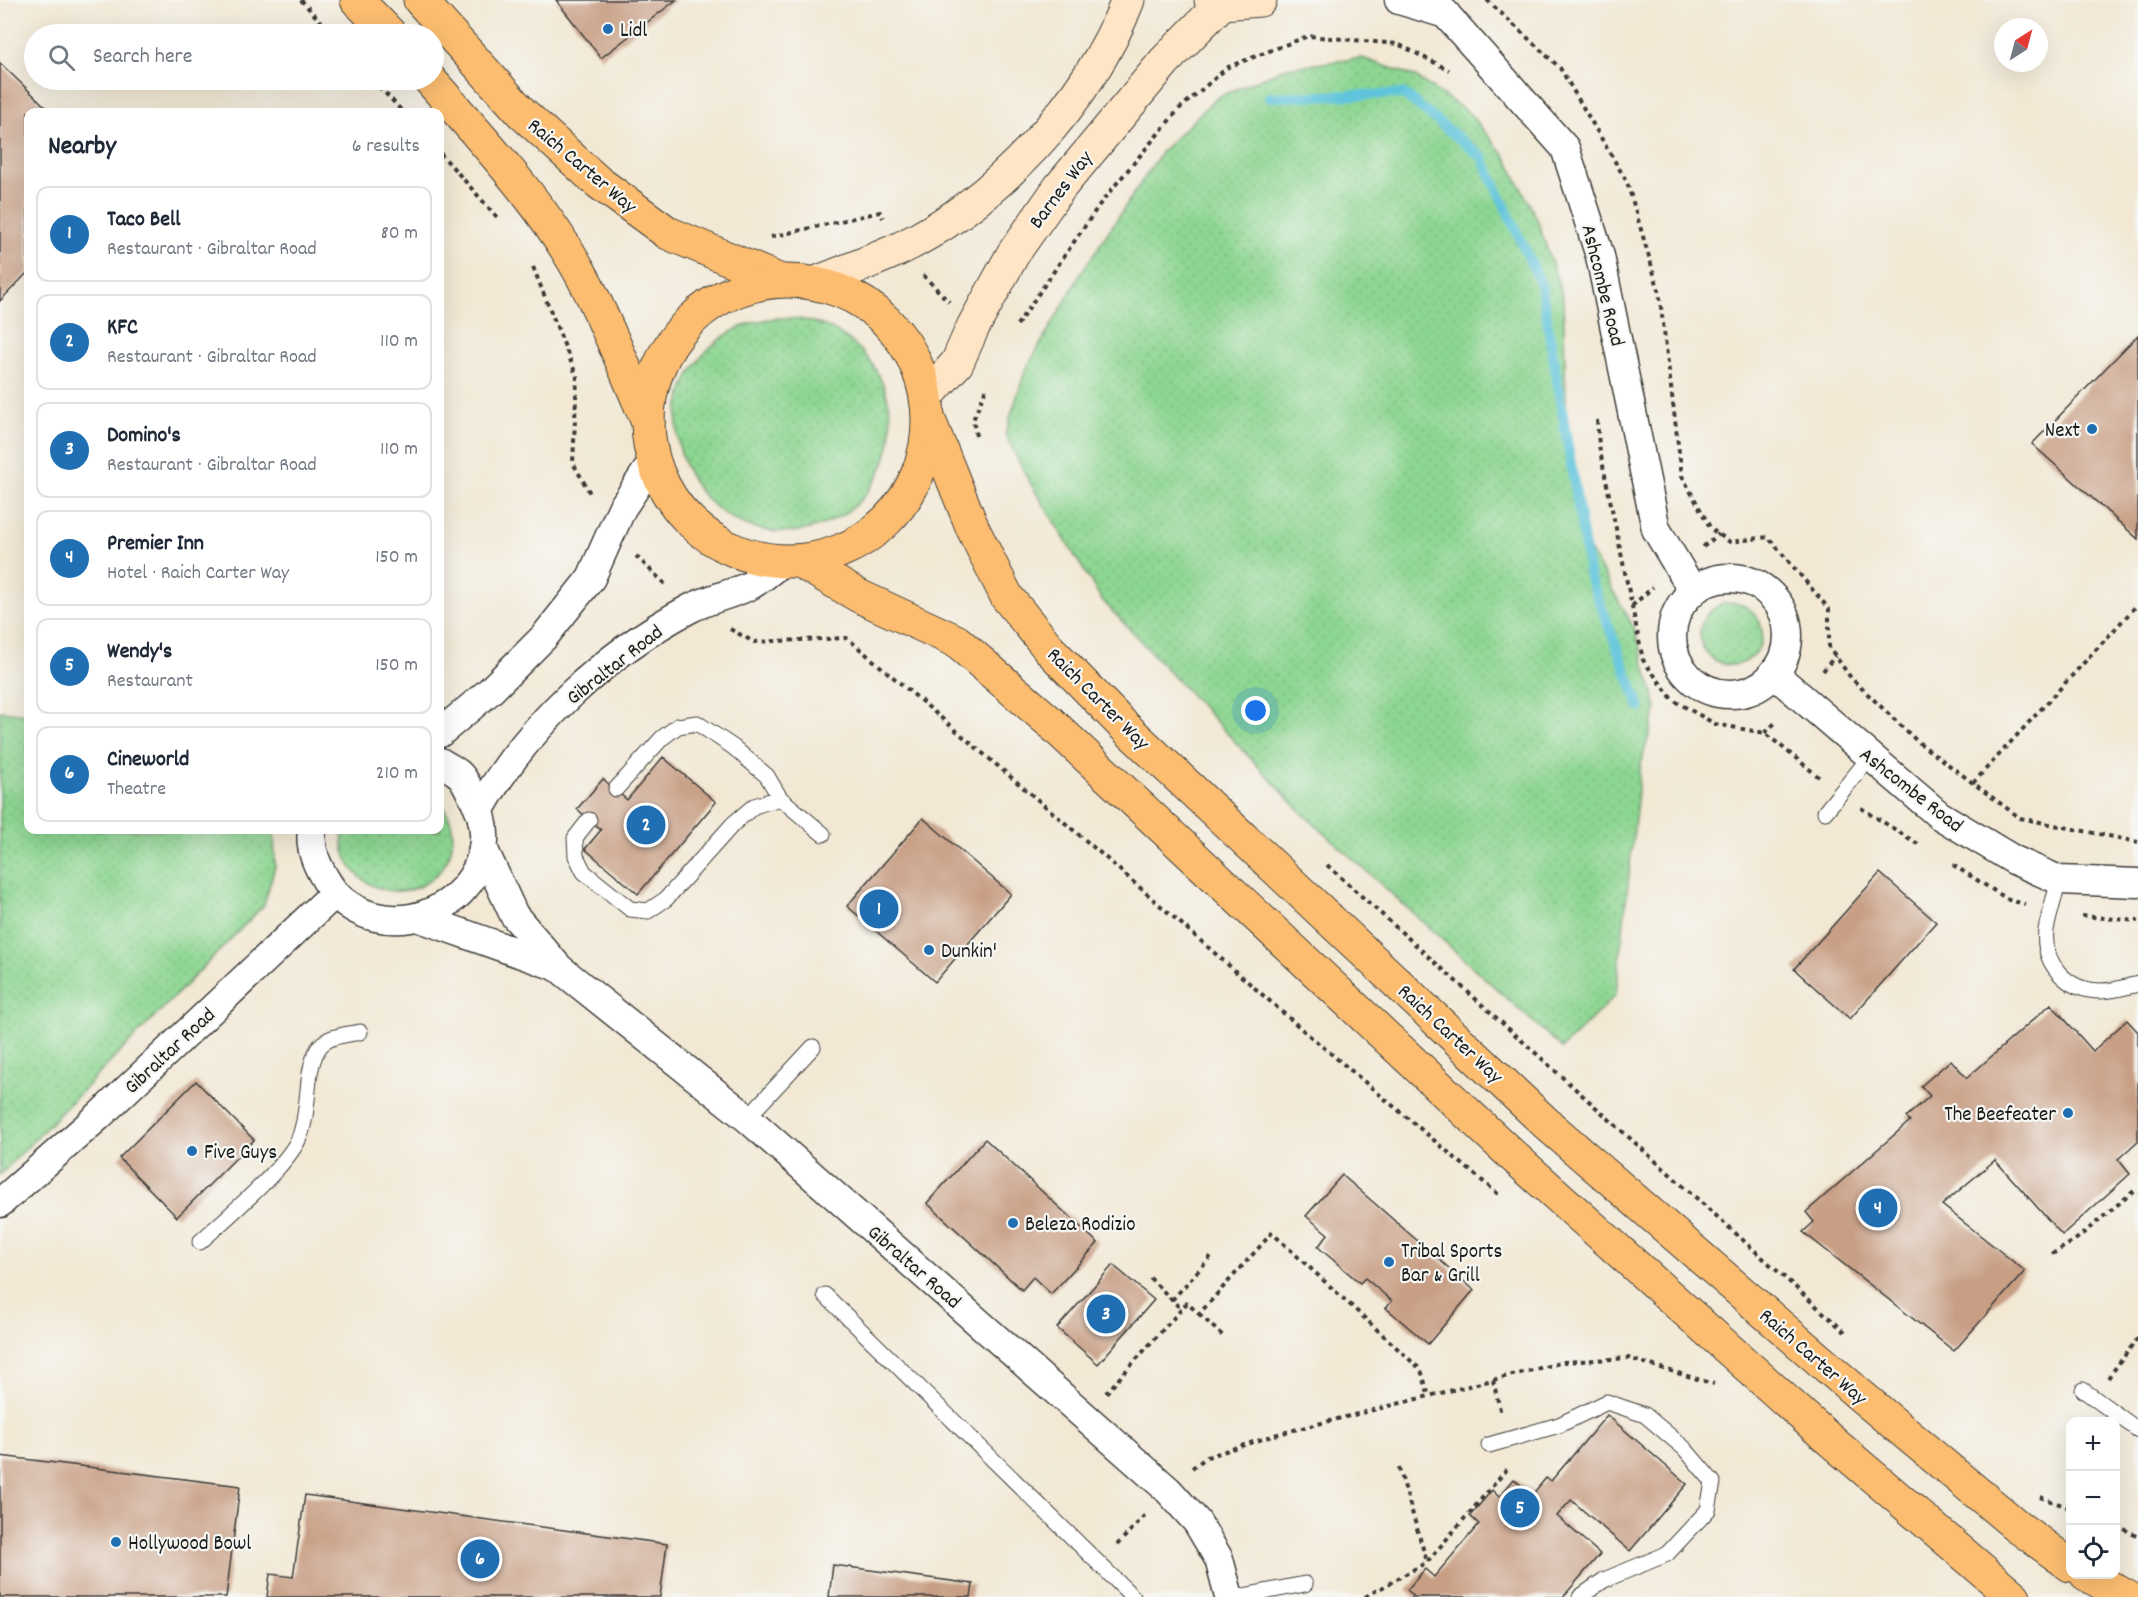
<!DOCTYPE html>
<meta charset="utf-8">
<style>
body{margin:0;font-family:Dekko,sans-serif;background:#f2f2f3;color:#1f2937}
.controls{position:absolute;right:18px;bottom:18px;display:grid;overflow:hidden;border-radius:12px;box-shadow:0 6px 24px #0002}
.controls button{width:54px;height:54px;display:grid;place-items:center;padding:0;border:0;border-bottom:2px solid #e0e1e3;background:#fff;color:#1f2937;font:30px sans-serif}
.compass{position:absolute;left:1994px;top:18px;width:54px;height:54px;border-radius:50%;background:#fff;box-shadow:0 6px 24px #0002;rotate:36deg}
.you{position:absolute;left:1256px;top:711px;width:21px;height:21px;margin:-15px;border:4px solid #fff;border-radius:50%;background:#1a73e8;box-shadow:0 0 0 9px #1a73e833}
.badge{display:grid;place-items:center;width:39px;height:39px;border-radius:50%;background:#1f6fb2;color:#fff;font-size:20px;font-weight:700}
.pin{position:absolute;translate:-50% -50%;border:3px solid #fff;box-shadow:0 2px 6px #0006}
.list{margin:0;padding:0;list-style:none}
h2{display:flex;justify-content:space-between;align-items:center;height:78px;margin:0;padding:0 24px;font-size:26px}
h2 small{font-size:20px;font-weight:400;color:#747a83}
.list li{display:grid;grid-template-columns:39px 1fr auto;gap:18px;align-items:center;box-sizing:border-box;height:96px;margin:0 12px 12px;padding:0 12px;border:2px solid #e0e1e3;border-radius:12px}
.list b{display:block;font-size:22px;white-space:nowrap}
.list p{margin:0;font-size:20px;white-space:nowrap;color:#747a83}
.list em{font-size:20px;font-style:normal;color:#747a83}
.icon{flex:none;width:33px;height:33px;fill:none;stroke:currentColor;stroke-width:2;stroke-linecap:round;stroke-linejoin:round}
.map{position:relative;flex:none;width:2138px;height:1597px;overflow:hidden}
.search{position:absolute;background:#fff;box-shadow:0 6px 24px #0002;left:24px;top:24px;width:420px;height:66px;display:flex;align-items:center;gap:15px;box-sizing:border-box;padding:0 21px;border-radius:33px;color:#747a83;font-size:22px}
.panel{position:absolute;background:#fff;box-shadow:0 6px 24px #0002;left:24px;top:108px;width:420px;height:726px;border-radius:12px}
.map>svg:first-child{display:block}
.green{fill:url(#green-dots);stroke:#547957;stroke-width:1.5}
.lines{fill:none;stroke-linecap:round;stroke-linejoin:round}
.stream{stroke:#5ec4dc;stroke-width:10}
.building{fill:#c89f85}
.lane-casing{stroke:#3c3b38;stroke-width:17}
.street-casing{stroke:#3c3b38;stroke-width:31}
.secondary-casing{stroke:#3c3b38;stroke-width:35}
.highway-casing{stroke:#3c3b38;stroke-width:35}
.path{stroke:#3c3b38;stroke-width:4;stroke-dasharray:4.5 4.5;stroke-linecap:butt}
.lane{stroke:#fff;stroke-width:15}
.street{stroke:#fff;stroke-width:28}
.secondary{stroke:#fee5c5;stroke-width:33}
.highway{stroke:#fcbd6f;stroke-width:33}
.poi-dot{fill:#1f6fb2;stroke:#f6f6f2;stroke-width:2}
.labels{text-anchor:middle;stroke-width:4.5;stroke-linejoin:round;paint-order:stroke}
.poi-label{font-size:21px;fill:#1c1c1c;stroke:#f6f6f2;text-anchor:start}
.street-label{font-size:21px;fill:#1c1c1c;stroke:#f6f6f2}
</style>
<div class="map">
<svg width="2138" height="1597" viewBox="0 0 2138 1597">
<defs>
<pattern id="green-dots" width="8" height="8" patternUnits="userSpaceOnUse" patternTransform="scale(1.5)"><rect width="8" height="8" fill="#8dd692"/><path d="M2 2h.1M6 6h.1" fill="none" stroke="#79b77d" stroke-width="1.8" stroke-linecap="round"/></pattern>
</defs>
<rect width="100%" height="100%" fill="#f6f6f2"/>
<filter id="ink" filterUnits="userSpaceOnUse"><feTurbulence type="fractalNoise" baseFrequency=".0167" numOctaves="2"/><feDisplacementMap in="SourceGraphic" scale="12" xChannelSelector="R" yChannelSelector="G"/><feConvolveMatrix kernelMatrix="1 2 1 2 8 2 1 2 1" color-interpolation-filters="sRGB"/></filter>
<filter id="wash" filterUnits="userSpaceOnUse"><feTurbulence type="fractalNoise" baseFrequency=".008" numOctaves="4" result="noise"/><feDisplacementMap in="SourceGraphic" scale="24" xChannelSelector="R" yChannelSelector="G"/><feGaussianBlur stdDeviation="1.35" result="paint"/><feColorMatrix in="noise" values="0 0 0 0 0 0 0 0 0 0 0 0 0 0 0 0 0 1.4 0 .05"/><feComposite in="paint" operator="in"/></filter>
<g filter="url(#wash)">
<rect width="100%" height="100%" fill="#f2e8d4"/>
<g class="green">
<polygon points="1362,58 1414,76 1468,112 1506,157 1538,221 1563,297 1567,434 1589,548 1634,628 1657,707 1641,763 1616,995 1562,1048 1301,812 1102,600 1026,476 1005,434 1025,371 1083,270 1162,151 1216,98 1285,68"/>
<circle cx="784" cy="425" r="107"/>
<circle cx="1731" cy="634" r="31"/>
<polygon points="0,711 28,714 28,830 274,830 275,866 264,905 0,1175"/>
<path d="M440 802C482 855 411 922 359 876 346 864 341 847 343 830H440Z"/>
</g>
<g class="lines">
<polyline class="stream" points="1269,97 1404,94 1482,157 1541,284 1590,578 1640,707"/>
</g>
<g id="blocks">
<g class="building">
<polygon points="556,0 676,0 601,58"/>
<polygon points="0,63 51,112 28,112 28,272 0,301"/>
<polygon points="2138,335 2138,539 2032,444"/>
<polygon points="663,757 716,802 638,894 585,849 601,830 577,809 603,779 627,800"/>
<polygon points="923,818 1011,894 935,982 847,906"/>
<polygon points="1880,873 1936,922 1850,1019 1794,969"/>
<polygon points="2051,1004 2093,1051 2127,1020 2138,1032 2138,1141 2118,1159 2130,1174 2062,1235 1995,1160 1942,1205 2025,1271 1954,1351 1803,1232 1814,1222 1806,1212 1910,1121 1906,1117 1930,1096 1921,1086 1951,1060 1967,1078"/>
<polygon points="196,1081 254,1140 177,1217 119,1158"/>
<polygon points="985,1139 1098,1243 1051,1294 1033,1277 1022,1290 927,1203"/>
<polygon points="1342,1175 1474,1290 1428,1344 1386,1308 1392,1301 1365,1278 1360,1283 1318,1247 1328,1234 1306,1216"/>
<polygon points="1113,1265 1154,1300 1098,1364 1057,1328"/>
<polygon points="1607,1415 1687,1484 1630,1551 1571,1500 1557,1516 1600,1554 1563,1597 1412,1597 1413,1595 1407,1590 1425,1569 1434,1577 1479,1524 1470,1516 1492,1490 1499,1497 1514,1479 1532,1495 1546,1478 1551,1481"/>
<polygon points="0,1456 240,1486 226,1597 0,1597"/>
<polygon points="305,1495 667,1544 660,1597 267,1597 270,1574 293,1577"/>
<polygon points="833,1565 973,1584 971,1597 829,1597"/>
</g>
</g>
</g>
<g filter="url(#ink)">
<use href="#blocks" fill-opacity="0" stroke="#3c3b38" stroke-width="1.5"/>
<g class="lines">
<defs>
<g id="lane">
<polyline points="616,789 662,738 678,726 697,723 733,747 767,776 780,798 823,834"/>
<polyline points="1825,812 1870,757"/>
<polyline points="589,820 575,838 576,856 584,872 630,909 648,911 666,899 733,824 754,806 780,798"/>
<path d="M2059 880C2055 896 2049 914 2046 930 2042 964 2067 991 2101 991 2113 991 2126 987 2138 984"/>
<polyline points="747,1118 813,1047"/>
<path d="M200 1242C225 1219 287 1167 299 1138 311 1110 304 1073 318 1049 327 1035 346 1035 360 1032"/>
<polyline points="825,1295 1133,1597"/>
<polyline points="2083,1390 2138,1430"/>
<polyline points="1489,1445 1559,1425 1607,1402 1645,1415 1684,1448 1713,1482 1708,1510 1667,1554 1604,1580 1580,1597"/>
<polyline points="1238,1597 1305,1584"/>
</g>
<g id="street">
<polyline points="1399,0 1446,14"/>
<polyline points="1433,0 1565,148 1600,256 1656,529 1693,591"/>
<circle cx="1730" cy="636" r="58"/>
<polyline points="1773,673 1939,815 2014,860 2059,880 2138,883"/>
<polyline points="440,733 490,691 544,637 591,578 622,508 654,460"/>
<path d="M480 809C527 726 605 654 689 609 708 599 730 595 749 586 761 580 772 569 783 561"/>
<path d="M312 830C309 850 318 868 329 885 339 901 358 913 376 917 445 933 511 862 473 797 469 790 465 779 459 774 453 769 446 766 440 762"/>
<polyline points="483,848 514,915 559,968 747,1118 1168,1490 1197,1522 1219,1559 1229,1597"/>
<polyline points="420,918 558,967"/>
<polyline points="0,1203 100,1115 334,894"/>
</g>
<g id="secondary">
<polyline points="1211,0 1222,3 1260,0"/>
<path d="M816 283C843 272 870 262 897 250 994 204 1090 101 1128 0"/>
<polyline points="927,396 957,363 973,327 1013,254 1060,187 1165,61 1222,3"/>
</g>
<g id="highway">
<polyline points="357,0 390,34"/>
<polyline points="420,0 522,113 598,182 668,233 781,281"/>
<path d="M430 80C486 144 549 210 588 287 610 331 628 377 648 422"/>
<circle cx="788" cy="421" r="140"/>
<polyline points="929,420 973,529 1007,597 1051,651 1123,725 1548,1125 1861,1396 2017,1526 2070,1565"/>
<polyline points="799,561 859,596 956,641 1050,722 1513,1156 1830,1440 2014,1597"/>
<polyline points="2086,1574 2127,1597"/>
</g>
</defs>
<use href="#lane" class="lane-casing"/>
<use href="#street" class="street-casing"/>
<use href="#secondary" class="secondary-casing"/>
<use href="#highway" class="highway-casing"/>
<g class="path">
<polyline points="301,0 332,34"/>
<polyline points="1487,0 1560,68 1627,182 1659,291 1682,476 1711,529 1730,542 1768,537 1829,609 1829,647 1851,678 1918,742 2020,818 2138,842"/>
<polyline points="373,80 403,112"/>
<polyline points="440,153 497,217"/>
<polyline points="771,237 880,212 883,218"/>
<polyline points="533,267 577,377 573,463 591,495"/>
<polyline points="923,275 949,302"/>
<polyline points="1017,325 1102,201 1179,109 1228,67 1308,36 1398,44 1449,70"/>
<polyline points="1597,420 1599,446 1643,660 1673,700 1715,724 1765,733 1819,777"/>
<polyline points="976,436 973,420 987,386"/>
<polyline points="1703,547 1719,534"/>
<polyline points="636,556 665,584"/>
<polyline points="1632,606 1653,587"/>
<polyline points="730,629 754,642 847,638 1091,845 1304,1031 1498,1194"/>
<polyline points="1823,671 1835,656"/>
<polyline points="1765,733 1777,721"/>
<polyline points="1973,783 2138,604"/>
<polyline points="1861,808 1918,844"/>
<polyline points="1327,865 1845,1332"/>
<polyline points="1953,865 2009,900 2025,904"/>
<polyline points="2082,916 2138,921"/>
<polyline points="2052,1254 2074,1241 2134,1191 2138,1193"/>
<polyline points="1150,1278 1181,1309"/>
<polyline points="1172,1300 1214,1253"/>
<polyline points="1199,1314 1224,1337"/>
<polyline points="2108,1378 2138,1338"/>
<polyline points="1493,1380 1501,1414"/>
<polyline points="1106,1393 1187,1303 1199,1314 1272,1233 1421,1370 1429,1396"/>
<polyline points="1192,1468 1207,1457 1278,1434 1564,1362 1628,1358 1714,1384"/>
<polyline points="1399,1468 1427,1562"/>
<polyline points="2040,1497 2070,1508"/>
<polyline points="2116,1525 2138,1536"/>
<polyline points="1117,1545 1147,1513"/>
<polyline points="1365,1597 1427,1562 1509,1467"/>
</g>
<use href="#lane" class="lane"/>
<use href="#street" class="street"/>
<use href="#secondary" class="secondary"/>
<use href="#highway" class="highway"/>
</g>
</g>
<g class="poi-dot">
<circle cx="608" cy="29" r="6"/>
<circle cx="2092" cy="429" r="6"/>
<circle cx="929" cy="950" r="6"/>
<circle cx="2068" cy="1113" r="6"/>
<circle cx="192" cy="1151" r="6"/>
<circle cx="1013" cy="1223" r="6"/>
<circle cx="1389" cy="1262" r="6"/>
<circle cx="116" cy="1542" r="6"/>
</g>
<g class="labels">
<g class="poi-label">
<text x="620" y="36">Lidl</text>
<text x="2080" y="436" text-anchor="end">Next</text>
<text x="941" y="957">Dunkin'</text>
<text x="2056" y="1120" text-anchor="end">The Beefeater</text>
<text x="204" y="1158">Five Guys</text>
<text x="1025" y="1230">Beleza Rodizio</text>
<text x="1401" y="1257">Tribal Sports<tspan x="1401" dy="24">Bar &amp; Grill</tspan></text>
<text x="128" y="1549">Hollywood Bowl</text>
</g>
<g class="street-label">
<text transform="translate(583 165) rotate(40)" y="7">Raich Carter Way</text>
<text transform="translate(1060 189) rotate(-53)" y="7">Barnes Way</text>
<text transform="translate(1604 285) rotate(76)" y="7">Ashcombe Road</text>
<text transform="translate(614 664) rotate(-38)" y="7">Gibraltar Road</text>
<text transform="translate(1099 698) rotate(45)" y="7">Raich Carter Way</text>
<text transform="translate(1912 789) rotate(38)" y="7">Ashcombe Road</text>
<text transform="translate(1451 1033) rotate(43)" y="7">Raich Carter Way</text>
<text transform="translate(169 1050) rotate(-43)" y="7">Gibraltar Road</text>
<text transform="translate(915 1266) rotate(41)" y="7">Gibraltar Road</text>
<text transform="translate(1814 1356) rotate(41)" y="7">Raich Carter Way</text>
</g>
</g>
</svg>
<div class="controls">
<button>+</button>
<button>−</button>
<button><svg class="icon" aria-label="locate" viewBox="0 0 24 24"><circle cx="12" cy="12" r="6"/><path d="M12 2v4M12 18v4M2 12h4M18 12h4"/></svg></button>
</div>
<svg class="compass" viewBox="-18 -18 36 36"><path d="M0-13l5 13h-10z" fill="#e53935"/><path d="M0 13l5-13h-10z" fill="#747a83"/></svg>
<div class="you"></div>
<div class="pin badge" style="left:879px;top:909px">1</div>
<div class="pin badge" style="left:646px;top:825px">2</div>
<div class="pin badge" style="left:1106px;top:1314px">3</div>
<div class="pin badge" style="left:1878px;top:1208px">4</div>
<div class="pin badge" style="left:1520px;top:1508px">5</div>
<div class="pin badge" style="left:480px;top:1559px">6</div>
<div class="search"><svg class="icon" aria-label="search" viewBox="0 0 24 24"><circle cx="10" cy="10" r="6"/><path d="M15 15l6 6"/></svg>Search here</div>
<section class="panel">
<h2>Nearby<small>6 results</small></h2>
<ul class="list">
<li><span class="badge">1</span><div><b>Taco Bell</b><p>Restaurant · Gibraltar Road</p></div><em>80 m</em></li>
<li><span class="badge">2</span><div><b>KFC</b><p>Restaurant · Gibraltar Road</p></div><em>110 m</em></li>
<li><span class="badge">3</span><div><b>Domino's</b><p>Restaurant · Gibraltar Road</p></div><em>110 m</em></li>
<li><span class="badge">4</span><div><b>Premier Inn</b><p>Hotel · Raich Carter Way</p></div><em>150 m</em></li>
<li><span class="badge">5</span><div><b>Wendy's</b><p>Restaurant</p></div><em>150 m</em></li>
<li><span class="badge">6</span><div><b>Cineworld</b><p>Theatre</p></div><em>210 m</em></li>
</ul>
</section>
</div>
